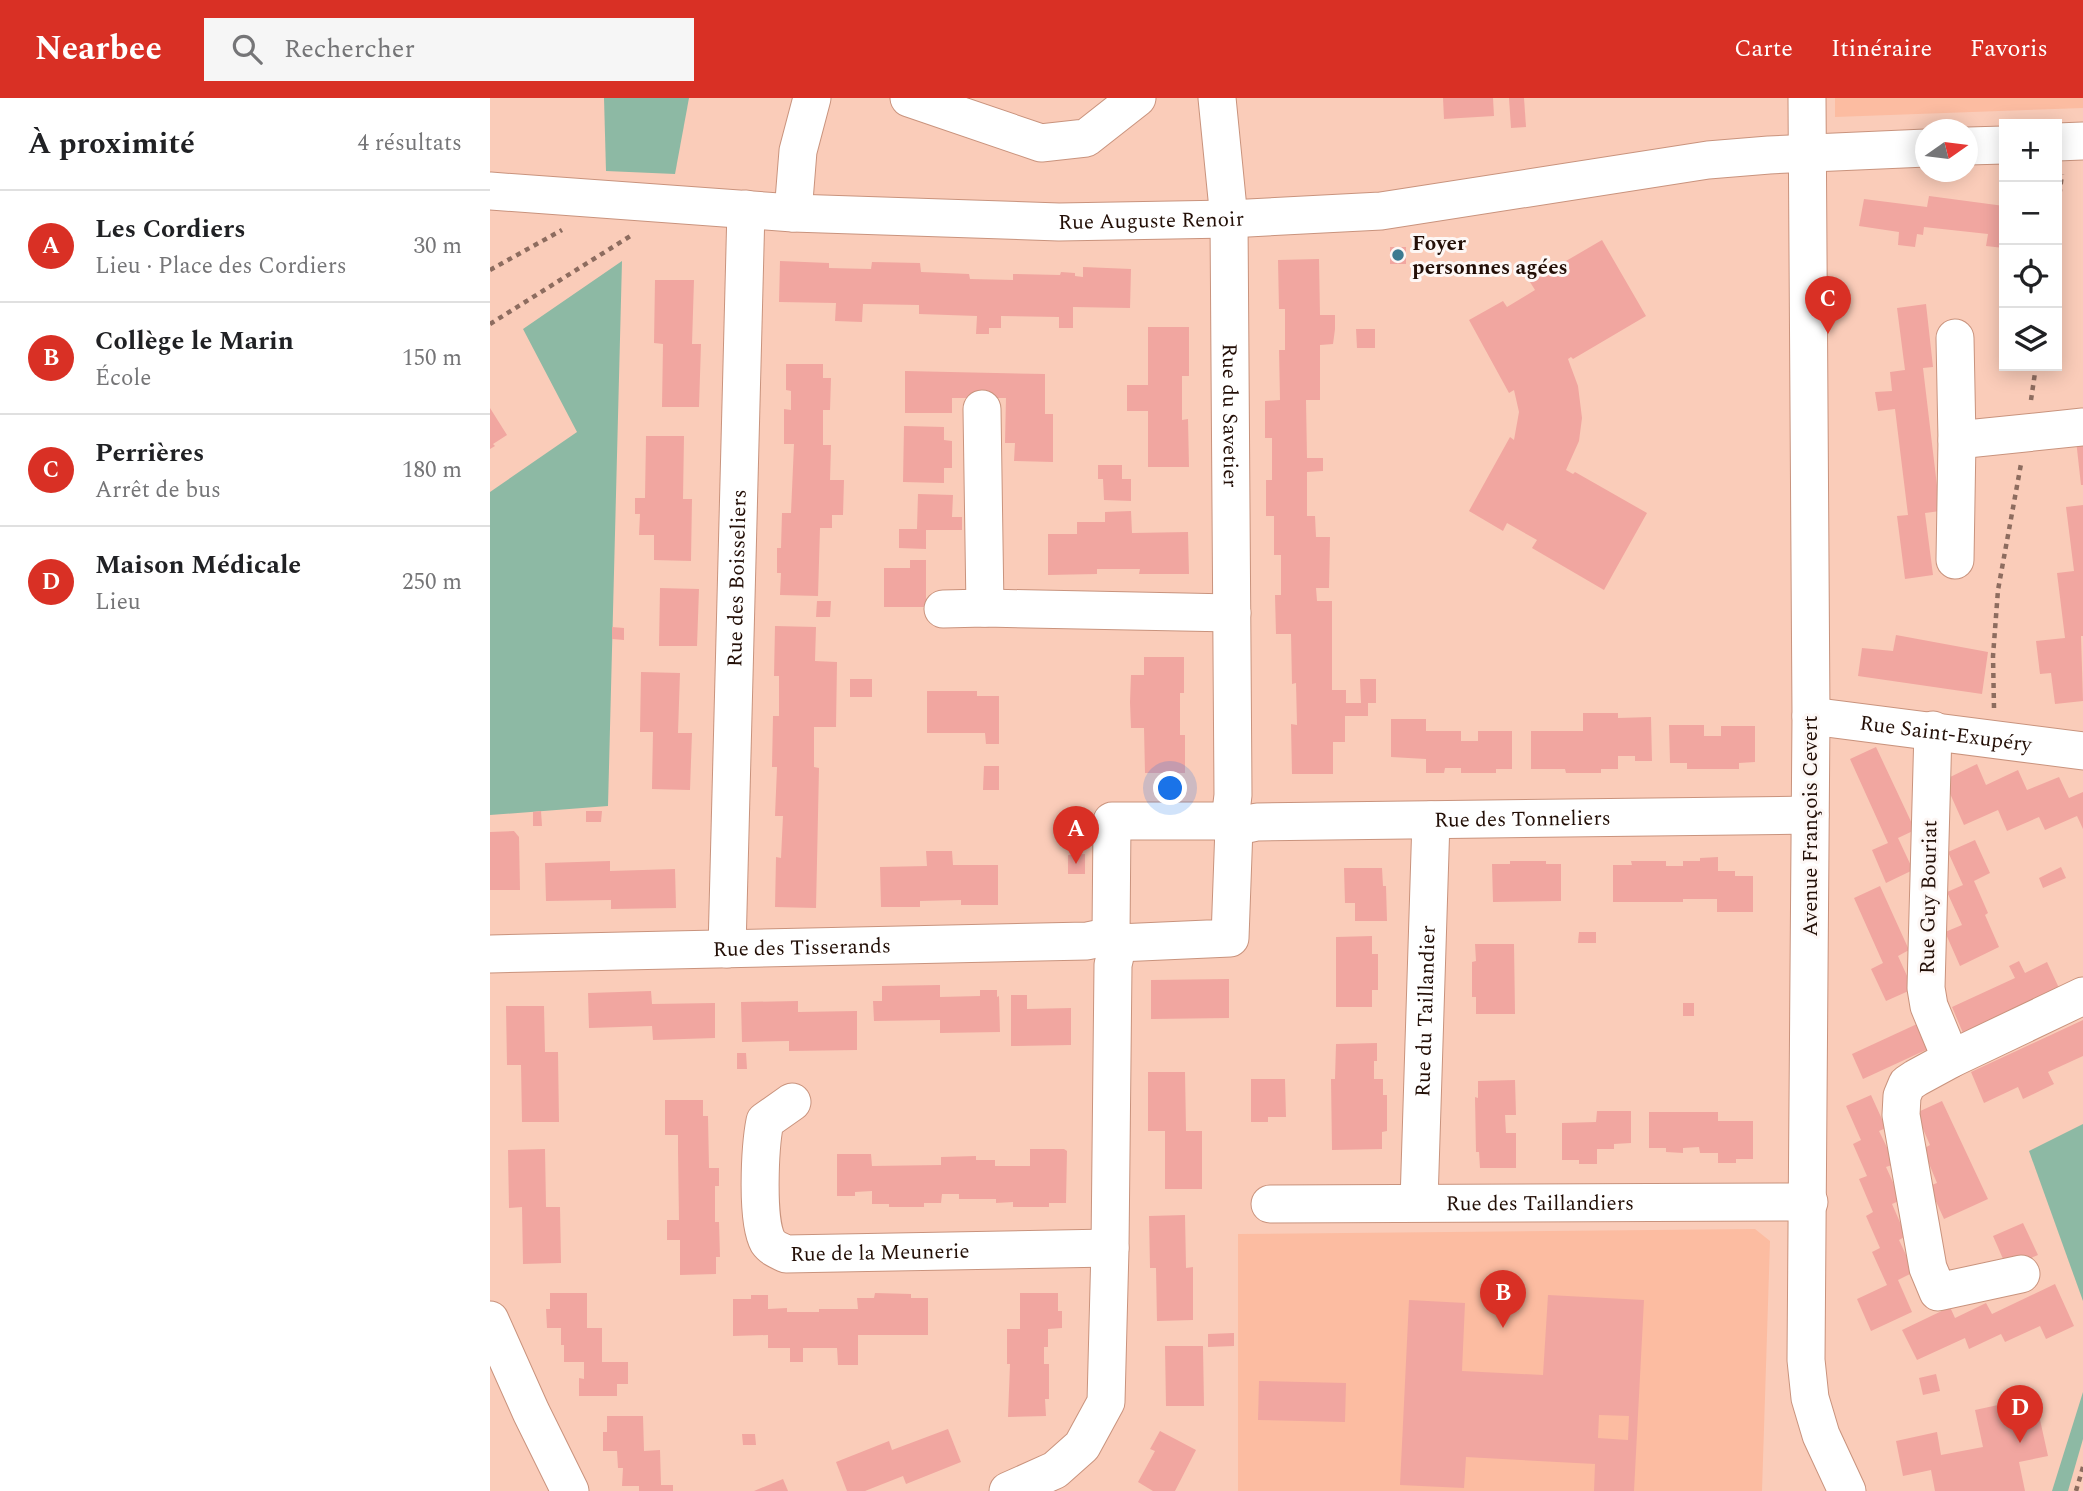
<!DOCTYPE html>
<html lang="fr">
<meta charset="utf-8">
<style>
body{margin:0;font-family:Spectral,serif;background:#f6f6f6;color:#202124}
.controls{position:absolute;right:21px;top:21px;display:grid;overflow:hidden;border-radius:0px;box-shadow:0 4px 18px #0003}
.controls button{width:63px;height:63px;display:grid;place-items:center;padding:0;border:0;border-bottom:2px solid #e0e0e0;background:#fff;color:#202124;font:35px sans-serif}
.compass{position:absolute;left:1425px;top:21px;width:63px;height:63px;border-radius:50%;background:#fff;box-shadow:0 4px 18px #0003;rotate:76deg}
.you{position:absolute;left:681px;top:691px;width:24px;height:24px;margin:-18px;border:5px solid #fff;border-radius:50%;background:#1a73e8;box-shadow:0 0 0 10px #1a73e833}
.badge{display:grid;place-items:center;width:46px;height:46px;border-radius:50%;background:#d93025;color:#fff;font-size:23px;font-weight:700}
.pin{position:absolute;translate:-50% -58px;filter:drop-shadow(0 2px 4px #0008)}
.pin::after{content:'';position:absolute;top:37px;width:24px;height:21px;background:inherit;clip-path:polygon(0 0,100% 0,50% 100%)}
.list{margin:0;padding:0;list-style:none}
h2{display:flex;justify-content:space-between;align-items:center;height:91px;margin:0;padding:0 28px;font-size:30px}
h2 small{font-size:23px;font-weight:400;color:#757577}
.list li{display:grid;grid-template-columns:46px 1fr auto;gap:21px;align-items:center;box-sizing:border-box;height:112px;padding:0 28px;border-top:2px solid #e0e0e0}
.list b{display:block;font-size:26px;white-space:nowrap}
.list p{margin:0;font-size:23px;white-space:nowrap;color:#757577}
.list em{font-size:23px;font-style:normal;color:#757577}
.icon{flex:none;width:38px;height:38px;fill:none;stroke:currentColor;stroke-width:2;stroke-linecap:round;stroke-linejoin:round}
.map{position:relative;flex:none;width:1593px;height:1393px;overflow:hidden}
header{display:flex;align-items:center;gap:42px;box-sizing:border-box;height:98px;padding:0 35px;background:#d93025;color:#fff}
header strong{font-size:33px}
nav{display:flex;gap:38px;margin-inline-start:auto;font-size:24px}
.search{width:490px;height:63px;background:#f6f6f6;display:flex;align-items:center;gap:18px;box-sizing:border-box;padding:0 24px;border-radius:0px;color:#757577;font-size:26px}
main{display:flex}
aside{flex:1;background:#fff}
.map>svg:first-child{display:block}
.built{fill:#fcbca1}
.green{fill:#8db9a4}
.building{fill:#f1a6a0;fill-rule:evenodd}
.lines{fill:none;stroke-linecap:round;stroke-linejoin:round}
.minor-casing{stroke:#c9937d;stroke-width:39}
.path{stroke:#8d6c5f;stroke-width:4.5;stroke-dasharray:5 5;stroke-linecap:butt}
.minor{stroke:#fff;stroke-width:37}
.poi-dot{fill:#3c7a90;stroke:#fdf7f5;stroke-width:2.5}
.labels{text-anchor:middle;stroke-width:6;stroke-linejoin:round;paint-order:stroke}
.street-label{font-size:21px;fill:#230f07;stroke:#fdf7f5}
.poi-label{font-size:21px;font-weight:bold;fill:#230f07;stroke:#fdf7f5;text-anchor:start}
</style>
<header>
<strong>Nearbee</strong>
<div class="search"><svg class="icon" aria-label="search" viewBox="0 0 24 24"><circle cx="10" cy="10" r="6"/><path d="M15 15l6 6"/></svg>Rechercher</div>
<nav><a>Carte</a><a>Itinéraire</a><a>Favoris</a></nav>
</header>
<main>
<aside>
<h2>À proximité<small>4 résultats</small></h2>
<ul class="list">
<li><span class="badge">A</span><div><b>Les Cordiers</b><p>Lieu · Place des Cordiers</p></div><em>30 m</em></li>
<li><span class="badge">B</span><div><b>Collège le Marin</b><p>École</p></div><em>150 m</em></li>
<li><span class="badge">C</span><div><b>Perrières</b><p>Arrêt de bus</p></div><em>180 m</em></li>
<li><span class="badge">D</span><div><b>Maison Médicale</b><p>Lieu</p></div><em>250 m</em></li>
</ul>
</aside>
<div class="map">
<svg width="1593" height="1393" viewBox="0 0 1593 1393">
<rect width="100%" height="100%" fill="#faccb9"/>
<g class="built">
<polygon points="1345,0 1593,0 1593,10 1345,19"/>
<polygon points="1265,1131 1280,1143 1272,1393 748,1393 748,1136"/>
</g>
<g class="green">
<polygon points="114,0 199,0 185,76 116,73"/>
<polygon points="132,163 118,708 0,717 0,394 87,334 33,231"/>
<polygon points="1593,1026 1593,1203 1539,1053"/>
<polygon points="1593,1294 1593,1341 1578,1393 1562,1393"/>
</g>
<g class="building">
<polygon points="953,0 1003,0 1004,18 954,21"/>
<polygon points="1019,0 1034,0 1036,29 1021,30"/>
<polygon points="1439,98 1514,108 1514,150 1496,148 1498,136 1434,129 1433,137 1427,136 1425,149 1408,147 1409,134 1369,128 1374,101 1437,109"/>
<polygon points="1112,142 1156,218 1083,261 1081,259 1078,261 1088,288 1092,320 1089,343 1076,372 1083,376 1085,374 1157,415 1114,492 1042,450 1047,442 1017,425 1013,433 979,413 1020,339 1024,342 1029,314 1024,292 1019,295 979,222 1013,203 1017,209 1045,192 1040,184"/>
<rect x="900" y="149" width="16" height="17"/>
<polygon points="829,161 830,217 845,217 845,231 843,246 830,247 830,302 816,302 817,360 833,360 833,373 817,374 817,418 825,418 826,439 840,439 839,490 826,490 827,503 842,503 842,592 856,592 856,605 871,605 870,581 886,581 886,605 878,605 878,618 855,618 855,644 843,644 843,676 802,676 801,626 807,627 806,585 802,586 801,536 786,536 785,497 791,497 791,457 784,457 784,418 776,418 776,382 782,382 782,340 775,340 775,303 790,302 789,252 795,252 795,211 789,211 788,162"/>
<polygon points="290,163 339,165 339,170 381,171 382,164 430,165 431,174 479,176 480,181 523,182 523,176 570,177 571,174 585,175 585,178 593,179 593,169 641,171 640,210 583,209 583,230 569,230 569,219 511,218 511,230 499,230 499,236 486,236 487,218 429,216 429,207 373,206 372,224 345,223 346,205 289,204"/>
<polygon points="165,182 204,182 202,246 211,246 209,309 172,309 173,246 164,245"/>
<polygon points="1436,206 1443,269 1433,270 1450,413 1435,415 1443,477 1415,481 1407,418 1418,417 1405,311 1388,313 1385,294 1402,293 1400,274 1415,272 1407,210"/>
<polygon points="658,229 699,229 699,278 692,278 692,322 698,321 699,369 658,369 658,313 637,313 637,287 658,287"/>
<polygon points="866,231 885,231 885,250 867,250"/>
<polygon points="296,266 333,266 333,280 341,280 340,312 333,312 333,347 341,347 340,382 354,382 353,417 342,417 342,430 330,430 328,498 290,497 291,475 287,475 287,450 291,450 292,415 301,415 304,346 294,346 294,311 301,312 301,293 296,292"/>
<polygon points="415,273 555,276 555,316 563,316 563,364 524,363 525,345 515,345 516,300 462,300 462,315 415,315"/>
<polygon points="0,310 17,337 3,346 5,348 0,351"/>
<polygon points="414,328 454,329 454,342 462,343 462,370 454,370 454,385 413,384"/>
<polygon points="156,338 194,338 193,401 202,401 201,463 164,462 164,437 149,437 150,416 145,416 145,400 155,400"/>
<polygon points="1593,341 1593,387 1591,387 1586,342"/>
<polygon points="608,367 632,367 632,381 641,381 641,403 614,402 613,381 608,381"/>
<polygon points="428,396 463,397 462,419 472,419 472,432 436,432 436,451 409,450 409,431 427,431"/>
<polygon points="1593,407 1593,538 1591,538 1593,603 1565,606 1561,575 1550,576 1546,543 1575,540 1567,475 1584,473 1576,409"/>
<polygon points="641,413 642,435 698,434 699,476 649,476 650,471 607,471 607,476 558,477 558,436 587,436 587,424 615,424 615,414"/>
<polygon points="420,462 436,462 436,509 394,509 394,470 420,470"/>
<polygon points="170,490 209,491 207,548 169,548"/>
<polygon points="327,503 341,503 340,519 326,519"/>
<polygon points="285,528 326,529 325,563 347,564 346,629 324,629 324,669 329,670 326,810 285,809 286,759 291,760 293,718 285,718 287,669 282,669 283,618 289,618 289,578 284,578"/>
<polygon points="122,529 134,530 134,542 122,541"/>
<polygon points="1406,537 1498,554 1492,596 1368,578 1372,550 1403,553"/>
<polygon points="654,559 694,559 694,595 690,595 690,637 695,637 695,675 655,675 654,630 641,630 640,604 641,577 654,577"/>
<polygon points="151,574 190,575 188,635 202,635 200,692 162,691 163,634 150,634"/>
<rect x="360" y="581" width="22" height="18"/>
<polygon points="437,593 487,593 487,598 509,598 509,646 496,646 495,635 437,635"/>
<polygon points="1093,615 1128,615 1128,620 1161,619 1162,663 1145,663 1145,658 1128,658 1128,671 1111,671 1111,675 1076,675 1075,671 1041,671 1041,633 1093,633"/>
<polygon points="901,621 936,621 936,633 971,633 971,643 988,643 988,633 1022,633 1022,671 1006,671 1006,675 971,675 971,670 955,670 954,675 936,675 936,661 901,659"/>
<polygon points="1179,627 1214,627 1214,638 1231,638 1231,628 1265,628 1265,664 1249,665 1249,671 1197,671 1197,665 1180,665"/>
<polygon points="1386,649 1425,732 1408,740 1423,772 1396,785 1382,752 1398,745 1360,661"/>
<polygon points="1487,666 1496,687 1528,672 1537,692 1569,679 1579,700 1593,694 1593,731 1587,718 1555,732 1549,719 1517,733 1508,712 1474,727 1454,682"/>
<polygon points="494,668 509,668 509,692 493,692"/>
<polygon points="51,713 52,728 43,728 43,714"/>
<polygon points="96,713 112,713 111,724 96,724"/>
<polygon points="24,733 29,739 30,792 0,792 0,734"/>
<polygon points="1485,742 1500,775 1484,783 1498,815 1495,817 1509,849 1470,868 1455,834 1472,827 1457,794 1473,787 1458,754"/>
<polygon points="436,753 462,753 463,767 508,767 508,807 471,807 471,802 430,803 430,809 391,809 390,769 437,768"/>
<polygon points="595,756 595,776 578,776 578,757"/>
<polygon points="1228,759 1228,773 1245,773 1245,778 1263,778 1263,814 1227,814 1227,801 1193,801 1193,804 1123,804 1123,767 1142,767 1141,763 1176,763 1176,768 1193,768 1193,763 1210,763 1210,760"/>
<polygon points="120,763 120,773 185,771 186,810 121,811 121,802 56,803 55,765"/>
<polygon points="1020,763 1056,763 1056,766 1071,766 1071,803 1003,804 1002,766 1020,766"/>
<polygon points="1571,769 1576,780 1553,790 1549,780"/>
<polygon points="854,770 892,770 893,788 896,788 897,823 865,823 865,805 855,805"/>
<polygon points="1390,788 1419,852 1408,858 1423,891 1396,903 1381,871 1393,865 1364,800"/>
<polygon points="1089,834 1106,834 1106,845 1088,845"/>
<polygon points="882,838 882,856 888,856 888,892 882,892 882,909 846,909 846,839"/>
<polygon points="985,846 1024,846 1025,916 986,916 986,899 982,899 982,864 986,863"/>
<polygon points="1529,863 1535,875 1557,864 1569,890 1473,935 1462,909 1525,880 1519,868"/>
<polygon points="739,881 739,920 661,921 661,882"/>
<polygon points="450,887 450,899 490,898 490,892 507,892 507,899 509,898 510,934 450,935 450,922 384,923 383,903 392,903 392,888"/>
<polygon points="161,893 162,906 225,905 225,940 163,942 162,928 99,930 98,895"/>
<polygon points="521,897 537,897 537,911 581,910 581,947 521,948"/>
<polygon points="308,903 308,914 367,913 367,952 299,953 299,943 252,944 251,904"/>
<rect x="1193" y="905" width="11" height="13"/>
<polygon points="16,908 54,908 55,954 68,954 69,1024 32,1024 31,967 17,967"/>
<polygon points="1593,922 1593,958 1558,974 1564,986 1533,1001 1528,989 1494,1005 1481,974"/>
<polygon points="1427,926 1438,951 1373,981 1362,956"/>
<polygon points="887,945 887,963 884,963 884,981 893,981 893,997 897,997 897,1033 892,1034 892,1051 842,1052 841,981 845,981 846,946"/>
<polygon points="247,955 256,955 257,971 247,971"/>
<polygon points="658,974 695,974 696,1033 712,1033 712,1091 675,1091 675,1033 658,1033"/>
<polygon points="761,981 795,981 796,1019 778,1019 778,1024 761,1024"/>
<polygon points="1025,982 1026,1017 1015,1017 1016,1035 1026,1035 1026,1070 990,1070 989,1054 986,1054 985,999 988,1000 988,983"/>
<polygon points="1381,997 1396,1030 1389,1033 1405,1066 1396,1069 1411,1102 1402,1106 1416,1138 1409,1142 1424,1174 1408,1182 1422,1214 1381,1233 1367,1201 1397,1187 1382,1154 1390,1150 1376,1118 1383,1114 1369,1081 1377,1078 1363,1046 1371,1042 1356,1008"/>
<polygon points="175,1002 213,1002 213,1018 218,1018 219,1070 229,1070 229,1088 225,1088 225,1124 229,1124 230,1159 226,1159 226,1176 190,1177 190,1142 177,1142 177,1122 189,1122 188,1054 188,1037 175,1037"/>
<polygon points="1452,1003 1498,1101 1454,1121 1439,1088 1447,1085 1433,1051 1440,1047 1426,1015"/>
<polygon points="1107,1013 1141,1013 1141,1045 1124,1046 1124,1051 1107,1051 1107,1066 1089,1066 1089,1062 1072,1062 1072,1025 1106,1024"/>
<polygon points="1159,1014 1228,1014 1228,1023 1263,1023 1263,1061 1246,1061 1246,1065 1228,1065 1228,1055 1210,1055 1209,1049 1193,1050 1193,1055 1176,1054 1176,1050 1159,1050"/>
<polygon points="55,1051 56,1109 70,1109 71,1165 33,1166 32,1109 19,1110 18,1052"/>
<polygon points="540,1051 574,1051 577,1053 576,1105 559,1105 559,1109 523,1109 523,1104 506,1105 506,1101 469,1101 469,1096 452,1096 451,1105 434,1105 434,1109 399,1109 399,1106 382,1106 382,1093 365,1094 365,1098 347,1098 347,1056 381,1056 382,1068 451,1067 451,1059 486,1058 486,1062 505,1062 505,1068 540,1068"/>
<polygon points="695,1117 696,1170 703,1169 703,1222 667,1223 666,1170 660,1170 659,1118"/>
<polygon points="1533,1125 1548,1157 1517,1170 1503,1138"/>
<polygon points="1565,1186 1584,1228 1556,1241 1550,1228 1515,1244 1511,1236 1479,1251 1475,1240 1427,1262 1412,1232 1460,1209 1465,1220 1496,1205 1502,1216"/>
<polygon points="60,1195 97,1195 97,1230 112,1230 112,1264 138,1264 138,1286 127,1286 127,1298 89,1298 89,1280 94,1281 94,1264 74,1264 74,1247 71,1247 71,1230 57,1230 56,1211 60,1211"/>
<polygon points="385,1195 421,1196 421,1200 438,1200 438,1237 368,1237 368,1267 348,1267 347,1250 313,1250 313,1264 300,1264 300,1250 278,1250 278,1237 243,1238 243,1201 261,1201 261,1197 278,1197 278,1211 297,1210 297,1214 329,1214 329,1211 368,1211 367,1200 384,1200"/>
<polygon points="530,1195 568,1195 568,1213 572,1213 572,1230 558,1231 558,1249 554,1249 554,1266 559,1266 559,1301 555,1301 556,1318 518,1319 520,1266 517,1266 517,1231 530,1231"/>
<path d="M1058 1197 1154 1202 1144 1393H1104L1105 1366 976 1359 974 1390 910 1387 919 1202 975 1205 972 1273 1053 1277ZM1109 1317 1139 1318 1138 1342 1108 1340Z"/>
<polygon points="744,1235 744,1248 718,1249 718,1236"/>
<polygon points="675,1248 713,1248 714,1308 676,1308"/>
<polygon points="1446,1276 1450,1293 1433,1297 1429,1280"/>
<polygon points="769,1283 856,1285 855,1324 768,1322"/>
<polygon points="1545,1299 1558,1358 1529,1364 1535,1393 1445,1393 1441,1372 1413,1378 1406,1343 1447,1334 1451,1357 1493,1349 1485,1312"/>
<polygon points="117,1318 153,1318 154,1353 170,1352 171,1387 183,1387 183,1393 149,1393 149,1388 132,1388 133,1370 128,1370 127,1353 113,1353 113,1334 117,1334"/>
<polygon points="458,1331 471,1364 416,1386 413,1378 375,1393 357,1393 346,1364 399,1343 402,1352"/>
<polygon points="670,1333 706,1352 685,1393 663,1393 648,1384 665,1353 660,1351"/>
<polygon points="252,1336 265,1336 266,1347 253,1347"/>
<polygon points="293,1381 298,1393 264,1393"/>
</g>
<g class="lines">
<defs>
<g id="minor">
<polyline points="419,0 551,45 596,40 647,0"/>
<path id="s1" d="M727 0 739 121 743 697 740 723"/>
<polyline points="1317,0 1321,618 1316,1262 1320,1300 1331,1337 1357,1393"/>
<polyline points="1567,44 1593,43"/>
<polyline points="1478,48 1514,47"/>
<path id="s2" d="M0 93 303 115 569 124 739 121 891 113 1218 62 1279 57 1436 50"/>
<polyline points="303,115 308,53 322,0"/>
<polyline points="1465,240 1467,342 1465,462"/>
<polyline points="492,311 495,510"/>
<polyline points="1467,342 1593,329"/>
<polyline points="453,511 495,510 742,515"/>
<path id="s3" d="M1321 618 1593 653"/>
<polyline points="1443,632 1436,890 1439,908 1461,961"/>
<polygon points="622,723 740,723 744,729 740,840 628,845 621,838"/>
<path id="s4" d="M744 729 767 724 1320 717"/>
<path id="s5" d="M237 851 256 111"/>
<path id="s6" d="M0 856 597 843 621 838"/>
<path id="s7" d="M302 1004 275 1023C270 1048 266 1123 278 1144 282 1150 290 1153 296 1156L620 1150"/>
<path id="s8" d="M929 1104 941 722"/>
<path id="s9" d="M780 1106 1319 1104"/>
<polyline points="1531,1176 1448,1194 1438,1170 1411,1017 1412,998 1417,986 1426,980 1461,961 1593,898"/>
<polyline points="0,1222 41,1314 80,1393"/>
<polyline points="518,1393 565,1372 592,1348 616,1304 620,1150 623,867 628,845"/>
</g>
</defs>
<use href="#minor" class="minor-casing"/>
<g class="path">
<polyline points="1567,116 1572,76"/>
<polyline points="0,172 72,132"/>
<polyline points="0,226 142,137"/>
<polyline points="1541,302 1546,268"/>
<polyline points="1504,610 1503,558 1508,492 1531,366"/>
<polyline points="1586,1393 1593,1369"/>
</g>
<use href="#minor" class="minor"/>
</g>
<circle class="poi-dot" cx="908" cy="157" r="7"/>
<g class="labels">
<g class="street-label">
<text dy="7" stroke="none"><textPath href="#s2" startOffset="662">Rue Auguste Renoir</textPath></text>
<text dy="7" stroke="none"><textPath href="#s1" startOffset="318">Rue du Savetier</textPath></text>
<text dy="7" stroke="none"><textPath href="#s5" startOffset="371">Rue des Boisseliers</textPath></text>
<text dy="7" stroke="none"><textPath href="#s3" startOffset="136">Rue Saint-Exupéry</textPath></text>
<text dy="7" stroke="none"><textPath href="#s4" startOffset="289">Rue des Tonneliers</textPath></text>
<text transform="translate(1320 728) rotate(-90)" y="7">Avenue François Cevert</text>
<text transform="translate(1438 799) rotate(-89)" y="7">Rue Guy Bouriat</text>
<text dy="7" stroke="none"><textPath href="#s6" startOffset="312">Rue des Tisserands</textPath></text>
<text dy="7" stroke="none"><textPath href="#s8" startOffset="191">Rue du Taillandier</textPath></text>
<text dy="7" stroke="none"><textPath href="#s9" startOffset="270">Rue des Taillandiers</textPath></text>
<text dy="7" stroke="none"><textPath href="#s7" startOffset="271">Rue de la Meunerie</textPath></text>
</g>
<g class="poi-label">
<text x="922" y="152">Foyer<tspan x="922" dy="24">personnes agées</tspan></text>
</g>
</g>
</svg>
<div class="controls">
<button>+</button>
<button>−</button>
<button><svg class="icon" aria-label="locate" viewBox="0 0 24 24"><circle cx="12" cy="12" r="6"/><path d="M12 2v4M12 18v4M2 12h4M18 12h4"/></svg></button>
<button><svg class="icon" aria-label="layers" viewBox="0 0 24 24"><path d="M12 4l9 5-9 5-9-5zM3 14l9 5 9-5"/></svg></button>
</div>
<svg class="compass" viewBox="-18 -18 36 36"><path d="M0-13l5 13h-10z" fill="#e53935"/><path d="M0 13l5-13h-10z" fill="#757577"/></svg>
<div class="you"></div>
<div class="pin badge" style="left:586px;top:766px">A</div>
<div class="pin badge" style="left:1013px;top:1230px">B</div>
<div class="pin badge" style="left:1338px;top:236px">C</div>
<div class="pin badge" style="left:1530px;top:1345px">D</div>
</div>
</main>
